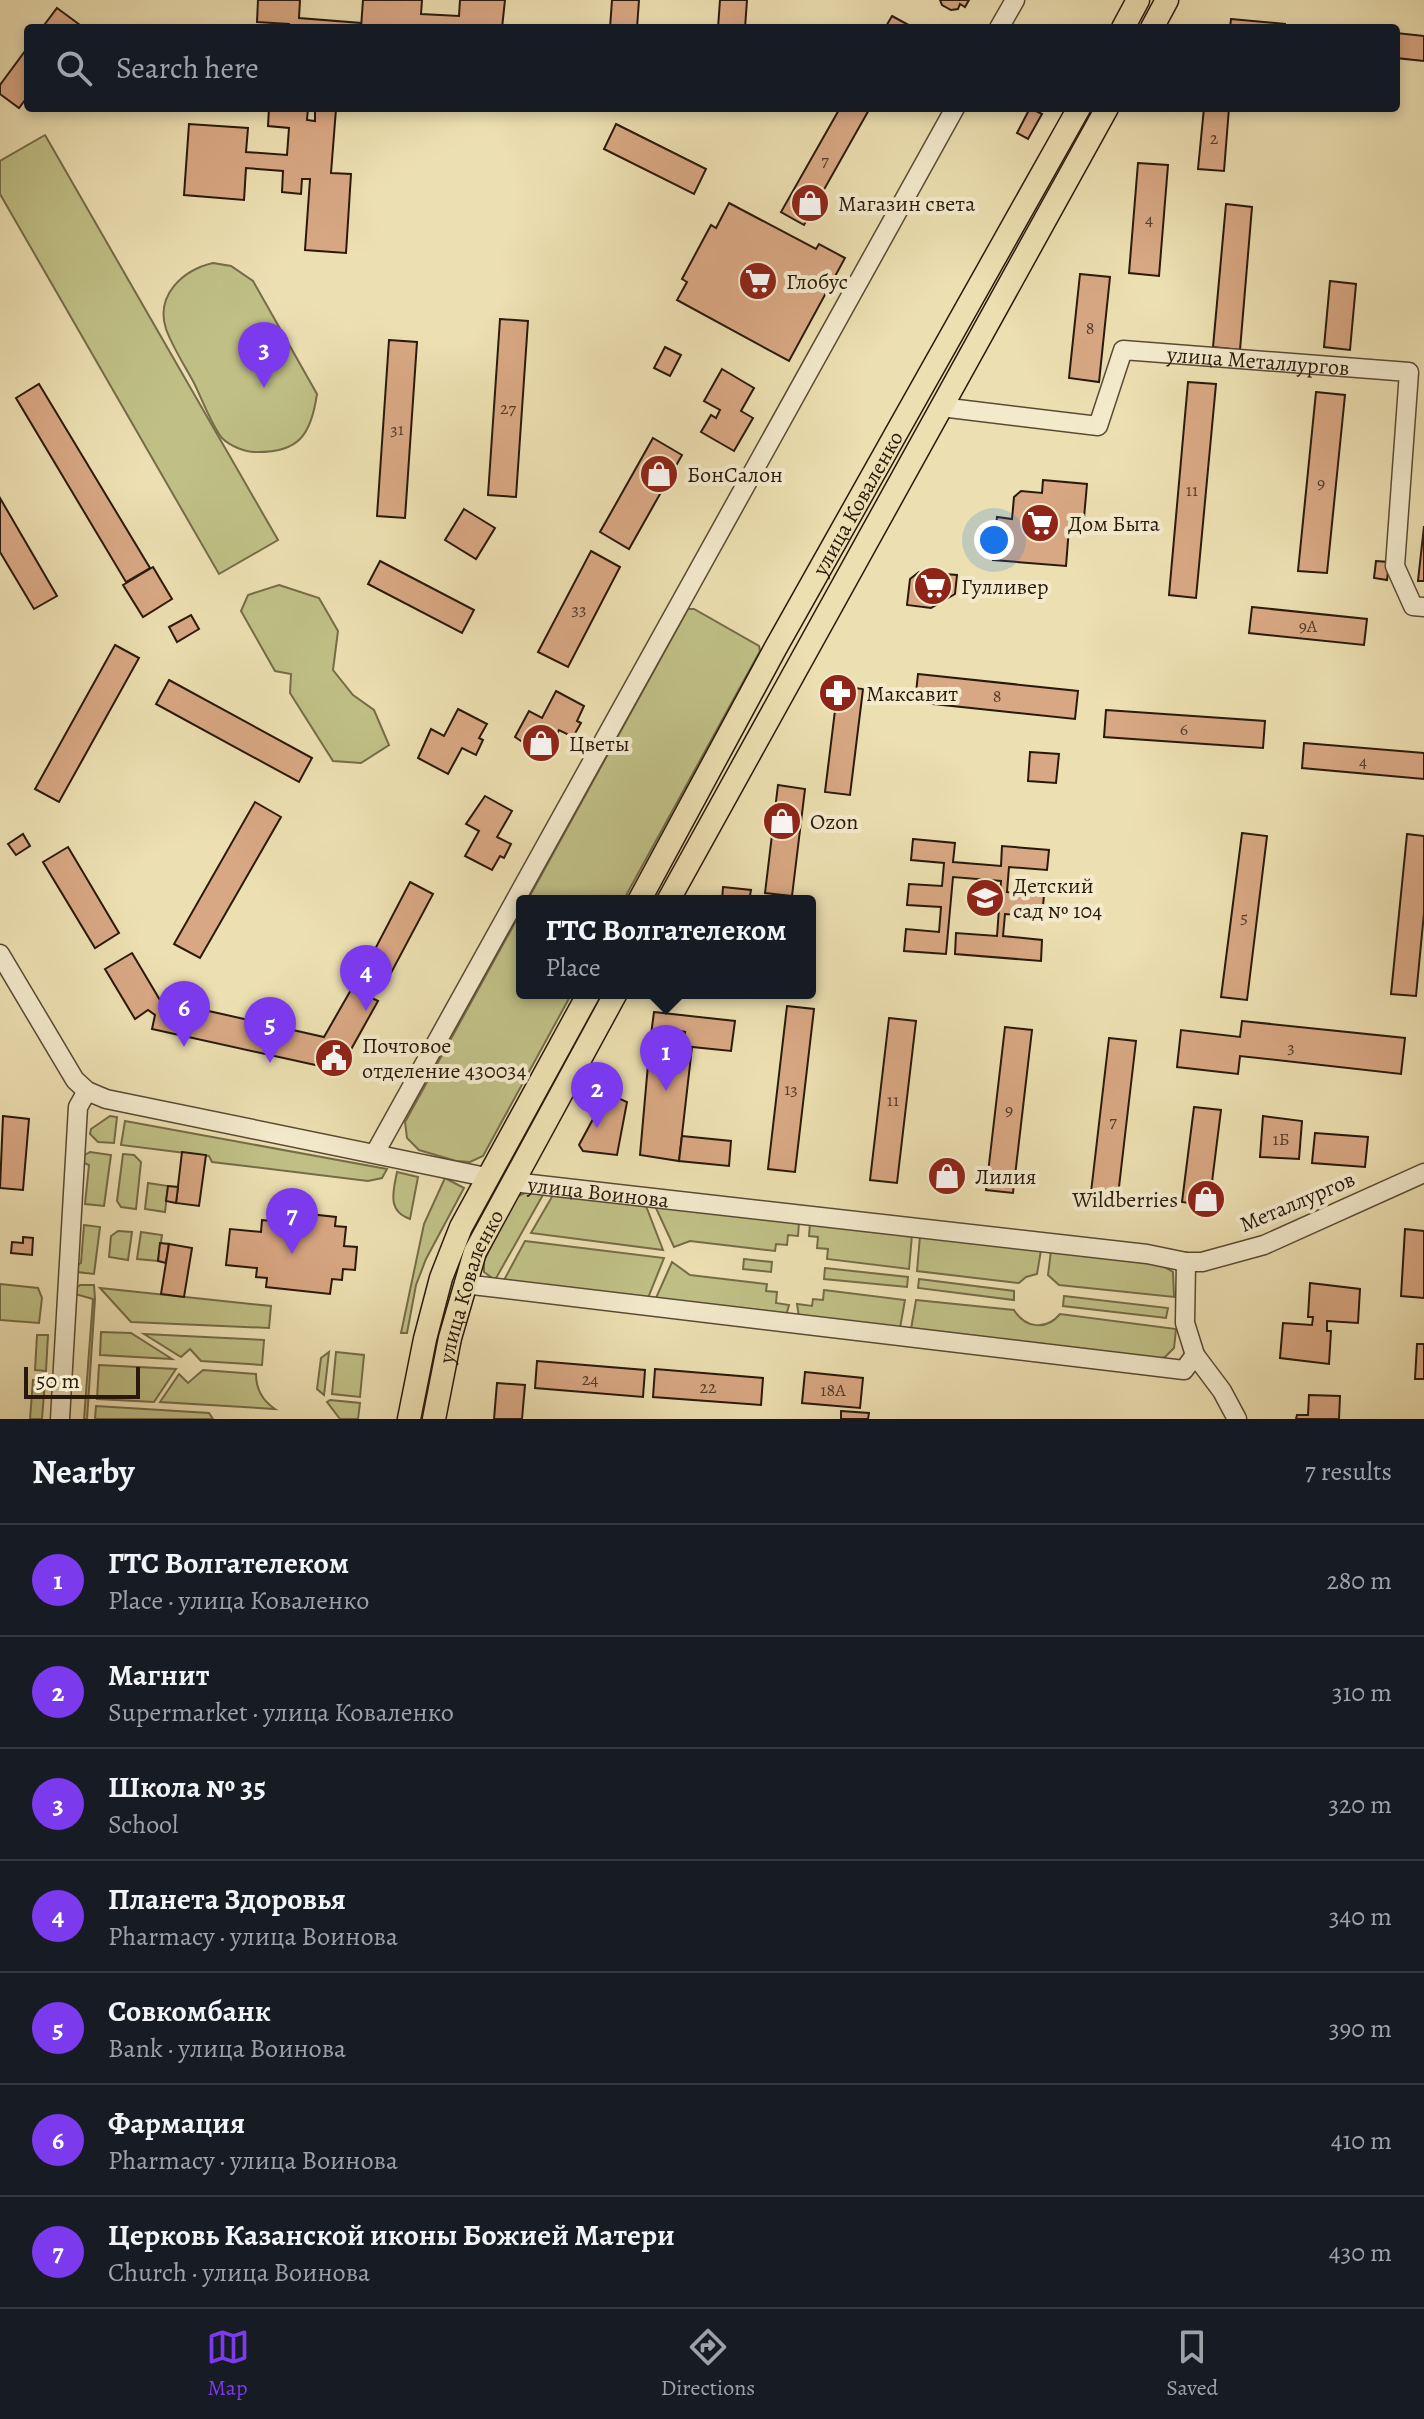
<!DOCTYPE html>
<meta charset="utf-8">
<style>
body{margin:0;font-family:Alegreya,serif;background:#20242c;color:#f1f3f6}
.scale{position:absolute;left:24px;bottom:20px;width:116px;box-sizing:border-box;padding-left:8px;border:4px solid #2a190b;border-top:0;font-size:22px;line-height:28px;white-space:nowrap;color:#2a190b;-webkit-text-stroke:6px #f3eacc;paint-order:stroke}
.you{position:absolute;left:994px;top:540px;width:28px;height:28px;margin:-20px;border:6px solid #fff;border-radius:50%;background:#1a73e8;box-shadow:0 0 0 12px #1a73e833}
.badge{display:grid;place-items:center;width:52px;height:52px;border-radius:50%;background:#7c3aed;color:#fff;font-size:26px;font-weight:700}
.pin{position:absolute;translate:-50% -66px;filter:drop-shadow(0 2px 4px #0008)}
.pin::after{content:'';position:absolute;top:42px;width:28px;height:24px;background:inherit;clip-path:polygon(0 0,100% 0,50% 100%)}
.popup{position:absolute;left:516px;top:895px;width:300px;height:104px;box-sizing:border-box;display:grid;place-content:center;border-radius:8px;background:#171b24;filter:drop-shadow(0 2px 6px #0005);font-size:26px;white-space:nowrap;color:#9ea1a6}
.popup b{font-size:30px;color:#f1f3f6}
.popup::after{content:'';position:absolute;left:50%;top:100%;margin-left:-16px;border:16px solid transparent;border-top-color:#171b24}
.list{margin:0;padding:0;list-style:none}
h2{display:flex;justify-content:space-between;align-items:center;height:104px;margin:0;padding:0 32px;font-size:34px}
h2 small{font-size:26px;font-weight:400;color:#9ea1a6}
.list li{display:grid;grid-template-columns:52px 1fr auto;gap:24px;align-items:center;box-sizing:border-box;height:112px;padding:0 32px;border-top:2px solid #363941}
.list b{display:block;font-size:30px;white-space:nowrap}
.list p{margin:0;font-size:26px;white-space:nowrap;color:#9ea1a6}
.list em{font-size:26px;font-style:normal;color:#9ea1a6}
.icon{flex:none;width:44px;height:44px;fill:none;stroke:currentColor;stroke-width:2;stroke-linecap:round;stroke-linejoin:round}
.map{position:relative;flex:none;width:1424px;height:1419px;overflow:hidden}
.search{position:absolute;background:#171b24;box-shadow:0 4px 12px #0003;left:24px;right:24px;top:24px;height:88px;display:flex;align-items:center;gap:20px;box-sizing:border-box;padding:0 28px;border-radius:8px;color:#9ea1a6;font-size:30px}
.sheet{height:888px;background:#171b24}
nav{display:flex;justify-content:space-around;align-items:center;box-sizing:border-box;height:112px;border-top:2px solid #363941;background:#171b24;font-size:22px;color:#9ea1a6}
nav a{display:grid;justify-items:center;gap:4px}
nav .on{color:#7c3aed}
.map>svg:first-child{display:block}
.green{fill:#c0c086;stroke:#756c48;stroke-width:2}
.building{fill:#d8a783;stroke:#2a190b;stroke-width:2}
.lines{fill:none;stroke-linecap:round;stroke-linejoin:round}
.minor-casing{stroke:#5a4a34;stroke-width:21}
.major-casing{stroke:#2a190b;stroke-width:25}
.minor{stroke:#f3eacc;stroke-width:18}
.major{stroke:#ecdfb1;stroke-width:22}
.labels{text-anchor:middle;stroke-width:8;stroke-linejoin:round;paint-order:stroke}
.number-label{font-size:18px;fill:#563c29}
.poi-label{font-size:22px;fill:#2a190b;stroke:#f3eacc;text-anchor:start}
.street-label{font-size:22px;fill:#2a190b;stroke:#f3eacc}
</style>
<div class="map">
<svg width="1424" height="1419" viewBox="0 0 1424 1419">
<rect width="100%" height="100%" fill="#ecdfb1"/>
<filter id="stains"><feTurbulence type="fractalNoise" baseFrequency=".0025" numOctaves="4"/><feColorMatrix values="0 0 0 0 .2 0 0 0 0 .09 0 0 0 0 .02 0 0 0 .5 -.17"/></filter>
<radialGradient id="worn" r=".72"><stop offset=".6" stop-color="#630" stop-opacity="0"/><stop offset="1" stop-color="#630" stop-opacity=".3"/></radialGradient>
<g class="green">
<polygon points="45,135 278,540 219,574 0,194 0,161"/>
<path d="M213 263 231 266 253 281 317 394C311 435 299 453 255 452 245 452 230 446 222 438 212 426 202 399 194 383 185 366 173 348 166 329 155 295 183 270 213 263Z"/>
<polygon points="279,585 319,598 338,631 333,670 353,695 374,710 389,745 361,763 333,761 290,693 291,674 275,671 241,611 248,595"/>
<polygon points="688,609 694,609 759,646 760,651 623,901 527,901"/>
<polygon points="522,910 522,993 572,993 483,1156 470,1162 456,1161 419,1150 407,1138 405,1122"/>
<polygon points="110,1116 117,1117 114,1143 98,1142 90,1134 91,1129"/>
<polygon points="125,1121 387,1169 382,1178 368,1181 212,1162 209,1156 121,1145"/>
<polygon points="90,1152 111,1155 104,1206 85,1204 89,1165 84,1163 83,1156"/>
<polygon points="123,1154 134,1155 141,1162 136,1209 121,1207 117,1201"/>
<path d="M397 1172 418 1177 410 1219C387 1211 393 1192 397 1172Z"/>
<polygon points="445,1178 464,1188 426,1259 416,1285 407,1333 401,1333 424,1224"/>
<polygon points="148,1183 168,1186 165,1212 145,1209"/>
<polygon points="529,1191 544,1193 495,1280 484,1272 484,1261 514,1198"/>
<polygon points="553,1195 646,1206 663,1250 531,1233"/>
<polygon points="655,1206 799,1222 798,1236 788,1235 787,1245 776,1244 775,1251 690,1241 674,1247"/>
<polygon points="810,1223 912,1235 909,1269 827,1259 828,1249 817,1248 818,1237 809,1236"/>
<polygon points="84,1225 100,1227 94,1274 77,1272 74,1267 81,1263"/>
<polygon points="118,1231 132,1232 128,1260 109,1257 111,1236"/>
<polygon points="141,1232 162,1235 158,1261 137,1259"/>
<polygon points="920,1236 1041,1250 1037,1274 1026,1277 1019,1283 917,1271"/>
<polygon points="525,1241 664,1258 648,1298 503,1282"/>
<polygon points="1051,1251 1161,1265 1173,1272 1174,1297 1059,1285 1048,1275"/>
<polygon points="744,1259 772,1262 771,1272 743,1269"/>
<polygon points="672,1262 690,1275 767,1284 766,1291 777,1292 776,1303 789,1305 786,1316 656,1298"/>
<polygon points="825,1268 908,1277 907,1287 824,1279"/>
<polygon points="919,1279 1014,1291 1014,1300 918,1288"/>
<polygon points="0,1284 38,1288 42,1298 39,1323 0,1320"/>
<polygon points="80,1285 94,1285 95,1299 87,1419 84,1419 93,1299 75,1294 75,1289"/>
<polygon points="100,1288 271,1306 269,1328 131,1322"/>
<polygon points="824,1290 905,1300 900,1328 799,1317 797,1304 812,1306 813,1299 823,1300"/>
<polygon points="1064,1296 1168,1308 1166,1318 1063,1306"/>
<path d="M916 1300 1014 1310C1025 1328 1046 1331 1060 1314L1176 1329 1174 1348 1165 1357 1157 1359 911 1329Z"/>
<polygon points="101,1332 131,1333 172,1359 100,1355"/>
<polygon points="144,1334 264,1340 262,1365 201,1361 190,1349 181,1357"/>
<polygon points="37,1335 48,1335 46,1371 35,1370"/>
<polygon points="329,1352 324,1395 317,1389 321,1358"/>
<polygon points="336,1352 364,1355 360,1397 332,1394"/>
<polygon points="99,1365 176,1369 154,1402 97,1399"/>
<path d="M203 1370 256 1374C256 1389 263 1401 275 1409L160 1402 179 1374 188 1383Z"/>
<polygon points="33,1380 45,1381 42,1419 30,1419"/>
<polygon points="330,1400 360,1403 358,1419 340,1419 327,1402"/>
<polygon points="96,1406 209,1413 213,1419 95,1419"/>
</g>
<g class="building">
<polygon points="258,0 300,0 299,18 361,23 361,28 298,25 298,28 289,28 289,24 257,22"/>
<polygon points="363,0 422,0 421,14 459,16 460,0 505,0 502,28 361,28"/>
<polygon points="612,0 639,0 637,28 610,28"/>
<polygon points="720,0 747,0 745,28 718,28"/>
<polygon points="940,0 969,0 965,7 960,4 958,9 951,10 942,5"/>
<polygon points="57,8 80,25 78,28 42,28"/>
<polygon points="892,16 914,28 885,28"/>
<polygon points="1231,19 1285,24 1285,28 1230,28"/>
<polygon points="1396,33 1424,36 1424,61 1396,58"/>
<polygon points="28,47 28,96 19,108 0,94 0,85"/>
<polygon points="269,108 308,108 307,120 315,121 315,108 336,109 331,173 351,174 346,253 305,250 310,179 302,179 301,194 282,192 283,171 246,168 244,200 184,195 189,124 248,128 246,152 287,155 289,128 268,126"/>
<polygon points="840,108 870,108 804,225 781,212"/>
<polygon points="1030,108 1042,114 1028,139 1017,133"/>
<polygon points="1204,108 1229,108 1224,171 1198,169"/>
<polygon points="616,124 706,169 694,194 604,149"/>
<polygon points="1138,163 1168,165 1159,276 1129,273"/>
<polygon points="729,203 816,249 819,244 845,258 789,361 677,300 687,282 682,279 711,225 716,228"/>
<polygon points="1226,204 1252,207 1240,350 1213,347"/>
<polygon points="1080,274 1110,277 1099,382 1069,378"/>
<polygon points="1330,281 1356,284 1350,350 1324,347"/>
<polygon points="500,319 528,321 516,497 488,495"/>
<polygon points="389,340 417,342 405,518 377,516"/>
<polygon points="665,347 681,355 670,376 654,368"/>
<polygon points="722,369 754,388 741,411 753,418 734,451 701,432 711,415 716,418 720,410 704,401"/>
<polygon points="1188,382 1216,384 1196,598 1169,595"/>
<polygon points="39,384 150,568 126,582 16,398"/>
<polygon points="1316,392 1345,395 1327,573 1298,571"/>
<polygon points="653,438 682,455 629,549 600,532"/>
<polygon points="1043,480 1087,484 1083,529 1069,528 1066,566 993,560 997,517 1012,519 1014,497 1021,491 1042,493"/>
<polygon points="0,498 57,596 34,609 0,552"/>
<polygon points="464,509 495,528 476,559 445,540"/>
<polygon points="1424,526 1424,581 1418,581"/>
<polygon points="591,551 620,567 568,667 538,652"/>
<polygon points="380,561 474,610 462,633 368,584"/>
<polygon points="1376,561 1389,562 1387,580 1374,578"/>
<polygon points="153,567 172,599 143,617 123,585"/>
<polygon points="919,572 957,575 955,594 931,608 907,605 910,579"/>
<polygon points="1252,607 1367,619 1364,645 1249,633"/>
<polygon points="191,615 199,629 177,642 169,627"/>
<polygon points="115,645 139,658 59,802 35,789"/>
<polygon points="918,674 1078,691 1075,719 915,702"/>
<polygon points="169,680 312,758 299,782 156,704"/>
<polygon points="838,686 863,689 850,795 825,792"/>
<polygon points="556,691 584,706 577,721 581,723 573,737 559,730 545,757 515,737 529,711 542,718"/>
<polygon points="458,709 487,724 479,738 483,740 476,755 462,748 448,774 418,758 431,729 444,736"/>
<polygon points="1106,710 1265,721 1263,748 1104,737"/>
<polygon points="1304,743 1424,753 1424,779 1302,768"/>
<polygon points="1030,752 1059,754 1056,783 1028,781"/>
<polygon points="778,785 805,789 792,896 765,893"/>
<polygon points="485,796 512,811 497,837 511,844 504,858 500,856 492,870 465,856 479,831 466,824"/>
<polygon points="255,802 281,817 200,958 174,944"/>
<polygon points="1242,833 1267,836 1247,1000 1221,997"/>
<polygon points="23,834 30,846 16,855 8,844"/>
<polygon points="1407,834 1424,836 1424,913 1416,996 1391,994"/>
<polygon points="913,839 955,843 953,862 1001,866 1002,846 1049,850 1047,870 1009,867 1007,892 1044,895 1042,917 1005,914 1003,936 1042,940 1041,961 955,954 956,933 997,936 1001,881 953,877 946,954 904,951 906,929 939,932 941,907 907,905 909,884 942,886 944,863 911,860"/>
<polygon points="68,847 119,933 95,948 43,862"/>
<polygon points="410,882 433,894 383,988 361,976"/>
<polygon points="723,887 751,890 749,901 722,901"/>
<polygon points="132,953 160,1000 324,1037 352,988 378,1001 349,1053 337,1046 324,1051 320,1066 152,1029 155,1015 148,1010 135,1019 105,969"/>
<polygon points="787,1006 814,1009 795,1172 768,1169"/>
<polygon points="654,1012 735,1021 731,1051 683,1046 685,1032 667,1030 665,1043 650,1042"/>
<polygon points="889,1018 916,1021 897,1183 870,1180"/>
<polygon points="1242,1021 1405,1038 1401,1074 1240,1056 1238,1074 1177,1067 1181,1030 1240,1037"/>
<polygon points="1005,1027 1032,1030 1013,1193 986,1190"/>
<polygon points="667,1030 685,1032 683,1046 692,1047 679,1161 640,1155 650,1042 665,1043"/>
<polygon points="1109,1038 1136,1041 1117,1204 1090,1201"/>
<polygon points="337,1046 349,1053 345,1059 329,1067 320,1066 324,1051"/>
<polygon points="607,1093 627,1102 617,1155 583,1151 579,1145"/>
<polygon points="1194,1107 1221,1110 1209,1206 1182,1202"/>
<polygon points="3,1116 29,1119 23,1190 0,1188"/>
<polygon points="1263,1116 1302,1121 1299,1159 1260,1157"/>
<polygon points="1315,1133 1368,1137 1365,1167 1312,1163"/>
<polygon points="682,1136 731,1141 729,1166 679,1161"/>
<polygon points="182,1152 206,1155 199,1206 176,1203"/>
<polygon points="936,1163 961,1165 959,1190 934,1188"/>
<polygon points="168,1186 178,1187 176,1203 166,1201"/>
<polygon points="272,1210 336,1217 335,1226 346,1227 344,1246 357,1247 355,1270 343,1269 342,1280 332,1279 330,1294 266,1287 267,1278 256,1277 257,1268 226,1265 230,1229 261,1232 262,1220 271,1221"/>
<polygon points="1405,1229 1424,1231 1424,1298 1401,1296"/>
<polygon points="23,1237 33,1238 32,1255 11,1253 12,1242 23,1243"/>
<polygon points="160,1243 169,1244 166,1263 158,1261"/>
<polygon points="169,1244 192,1248 184,1297 161,1294"/>
<polygon points="1310,1283 1360,1289 1358,1323 1327,1321 1327,1331 1331,1331 1329,1364 1280,1358 1283,1323 1312,1325 1313,1317 1308,1317"/>
<polygon points="1417,1344 1424,1344 1424,1379 1415,1379"/>
<polygon points="537,1361 645,1370 643,1397 535,1388"/>
<polygon points="655,1369 763,1378 761,1405 653,1397"/>
<polygon points="805,1372 863,1378 860,1408 802,1403"/>
<polygon points="497,1383 525,1385 522,1419 494,1419"/>
<polygon points="1309,1395 1340,1396 1339,1419 1296,1419 1297,1415 1308,1415"/>
<polygon points="841,1411 869,1413 868,1419 841,1419"/>
</g>
<g class="lines">
<defs>
<g id="minor">
<polyline points="999,28 1015,0"/>
<path id="s1" d="M941 407 1098 426 1123 350 1409 372 1395 566 1413 606 1424 607"/>
<polyline points="0,954 75,1080 87,1091 106,1099 486,1177"/>
<polyline points="375,1153 955,108"/>
<path id="s2" d="M513 1182 1147 1254 1186 1262H1202L1264 1245 1424 1173"/>
<polyline points="1186,1262 1185,1323 1195,1355 1222,1391 1237,1419"/>
<polyline points="464,1284 1184,1370 1195,1355"/>
<polyline points="60,1419 78,1107 87,1091"/>
</g>
<g id="major">
<polyline points="1123,28 1138,0"/>
<polyline points="1152,28 1167,0"/>
<path id="s3" d="M639 901 775 649 1079 108"/>
<path d="M668 901C816 638 960 372 1107 108"/>
<polyline points="409,1419 425,1339 441,1278 461,1227 589,993"/>
<path id="s4" d="M434 1419 450 1338 475 1252 616 993"/>
</g>
</defs>
<use href="#minor" class="minor-casing"/>
<use href="#major" class="major-casing"/>
<use href="#minor" class="minor"/>
<use href="#major" class="major"/>
</g>
<defs>
<symbol id="shop-disc" viewBox="-11 -11 22 22"><circle r="9.5" fill="#8f2418" stroke="#f3eacc"/><path d="M-5-2.5h2.3a2.7 3.5 0 0 1 5.4 0H5L5.5 6h-11ZM-1.5-2.5h3a1.5 2.3 0 0 0-3 0Z" fill="#fff"/></symbol>
<symbol id="supermarket-disc" viewBox="-11 -11 22 22"><circle r="9.5" fill="#8f2418" stroke="#f3eacc"/><path d="M-6-5.5h2.5l.6 2H6L4.5 2H-2.5L-4.4-4H-6ZM-1.5 3.2a1.3 1.3 0 1 0 .1 0ZM3 3.2a1.3 1.3 0 1 0 .1 0Z" fill="#fff"/></symbol>
<symbol id="pharmacy-disc" viewBox="-11 -11 22 22"><circle r="9.5" fill="#8f2418" stroke="#f3eacc"/><path d="M-2-6h4v4h4v4h-4v4h-4v-4h-4v-4h4Z" fill="#fff"/></symbol>
<symbol id="school-disc" viewBox="-11 -11 22 22"><circle r="9.5" fill="#8f2418" stroke="#f3eacc"/><path d="M0-5L7-2L0 1L-7-2ZM-4 1L0 2.5L4 1V4Q0 6-4 4Z" fill="#fff"/></symbol>
<symbol id="civic-disc" viewBox="-11 -11 22 22"><circle r="9.5" fill="#8f2418" stroke="#f3eacc"/><path d="M-.6-6.5H3V-4.5H.6V-3L4-1V1h2V6H-6V1h2V-1L-.6-3ZM-1.2 2.5V6h2.4V2.5Z" fill="#fff"/></symbol>
</defs>
<g fill-rule="evenodd">
<use href="#shop-disc" x="788" y="181" width="44" height="44"/>
<use href="#supermarket-disc" x="736" y="259" width="44" height="44"/>
<use href="#shop-disc" x="637" y="452" width="44" height="44"/>
<use href="#supermarket-disc" x="1018" y="501" width="44" height="44"/>
<use href="#supermarket-disc" x="911" y="564" width="44" height="44"/>
<use href="#pharmacy-disc" x="816" y="671" width="44" height="44"/>
<use href="#shop-disc" x="519" y="721" width="44" height="44"/>
<use href="#shop-disc" x="760" y="799" width="44" height="44"/>
<use href="#school-disc" x="963" y="876" width="44" height="44"/>
<use href="#civic-disc" x="312" y="1036" width="44" height="44"/>
<use href="#shop-disc" x="925" y="1154" width="44" height="44"/>
<use href="#shop-disc" x="1184" y="1177" width="44" height="44"/>
</g>
<g class="labels">
<g class="number-label">
<text x="1214" y="144">2</text>
<text x="825" y="166">7</text>
<text x="1149" y="225">4</text>
<text x="1090" y="334">8</text>
<text x="508" y="414">27</text>
<text x="397" y="435">31</text>
<text x="1321" y="489">9</text>
<text x="1192" y="496">11</text>
<text x="579" y="615">33</text>
<text x="1308" y="632">9А</text>
<text x="997" y="702">8</text>
<text x="1184" y="735">6</text>
<text x="1363" y="767">4</text>
<text x="1244" y="923">5</text>
<text x="1291" y="1053">3</text>
<text x="791" y="1095">13</text>
<text x="893" y="1106">11</text>
<text x="1009" y="1116">9</text>
<text x="1113" y="1127">7</text>
<text x="1281" y="1145">1Б</text>
<text x="590" y="1385">24</text>
<text x="708" y="1393">22</text>
<text x="833" y="1396">18А</text>
</g>
<g class="poi-label">
<text x="838" y="211">Магазин света</text>
<text x="786" y="289">Глобус</text>
<text x="687" y="482">БонСалон</text>
<text x="1068" y="531">Дом Быта</text>
<text x="961" y="594">Гулливер</text>
<text x="866" y="701">Максавит</text>
<text x="569" y="751">Цветы</text>
<text x="810" y="829">Ozon</text>
<text x="1013" y="893">Детский<tspan x="1013" dy="25">сад № 104</tspan></text>
<text x="362" y="1053">Почтовое<tspan x="362" dy="25">отделение 430034</tspan></text>
<text x="975" y="1184">Лилия</text>
<text x="1178" y="1207" text-anchor="end">Wildberries</text>
</g>
<g class="street-label">
<text dy="8" stroke="none"><textPath href="#s1" startOffset="374">улица Металлургов</textPath></text>
<text dy="8" stroke="none"><textPath href="#s3" startOffset="454">улица Коваленко</textPath></text>
<text dy="8" stroke="none"><textPath href="#s2" startOffset="86">улица Воинова</textPath></text>
<text transform="translate(1297 1201) rotate(-23)" y="8">Металлургов</text>
<text dy="8" stroke="none"><textPath href="#s4" startOffset="138">улица Коваленко</textPath></text>
</g>
</g>
<rect width="100%" height="100%" filter="url(#stains)"/>
<rect width="100%" height="100%" fill="url(#worn)"/>
</svg>
<div class="scale">50 m</div>
<div class="you"></div>
<div class="pin badge" style="left:666px;top:1091px">1</div>
<div class="popup"><b>ГТС Волгателеком</b>Place</div>
<div class="pin badge" style="left:597px;top:1128px">2</div>
<div class="pin badge" style="left:264px;top:388px">3</div>
<div class="pin badge" style="left:366px;top:1011px">4</div>
<div class="pin badge" style="left:270px;top:1063px">5</div>
<div class="pin badge" style="left:184px;top:1047px">6</div>
<div class="pin badge" style="left:292px;top:1254px">7</div>
<div class="search"><svg class="icon" aria-label="search" viewBox="0 0 24 24"><circle cx="10" cy="10" r="6"/><path d="M15 15l6 6"/></svg>Search here</div>
</div>
<section class="sheet">
<h2>Nearby<small>7 results</small></h2>
<ul class="list">
<li><span class="badge">1</span><div><b>ГТС Волгателеком</b><p>Place · улица Коваленко</p></div><em>280 m</em></li>
<li><span class="badge">2</span><div><b>Магнит</b><p>Supermarket · улица Коваленко</p></div><em>310 m</em></li>
<li><span class="badge">3</span><div><b>Школа № 35</b><p>School</p></div><em>320 m</em></li>
<li><span class="badge">4</span><div><b>Планета Здоровья</b><p>Pharmacy · улица Воинова</p></div><em>340 m</em></li>
<li><span class="badge">5</span><div><b>Совкомбанк</b><p>Bank · улица Воинова</p></div><em>390 m</em></li>
<li><span class="badge">6</span><div><b>Фармация</b><p>Pharmacy · улица Воинова</p></div><em>410 m</em></li>
<li><span class="badge">7</span><div><b>Церковь Казанской иконы Божией Матери</b><p>Church · улица Воинова</p></div><em>430 m</em></li>
</ul>
</section>
<nav>
<a class="on"><svg class="icon" aria-label="map" viewBox="0 0 24 24"><path d="M3 6l6-2 6 2 6-2v14l-6 2-6-2-6 2zM9 4v14M15 6v14"/></svg>Map</a>
<a><svg class="icon" aria-label="directions" viewBox="0 0 24 24"><path d="M12 3l9 9-9 9-9-9zM9 14v-3h6M13 9l2 2-2 2"/></svg>Directions</a>
<a><svg class="icon" aria-label="saved" viewBox="0 0 24 24"><path d="M7 4h10v16l-5-4-5 4z"/></svg>Saved</a>
</nav>
